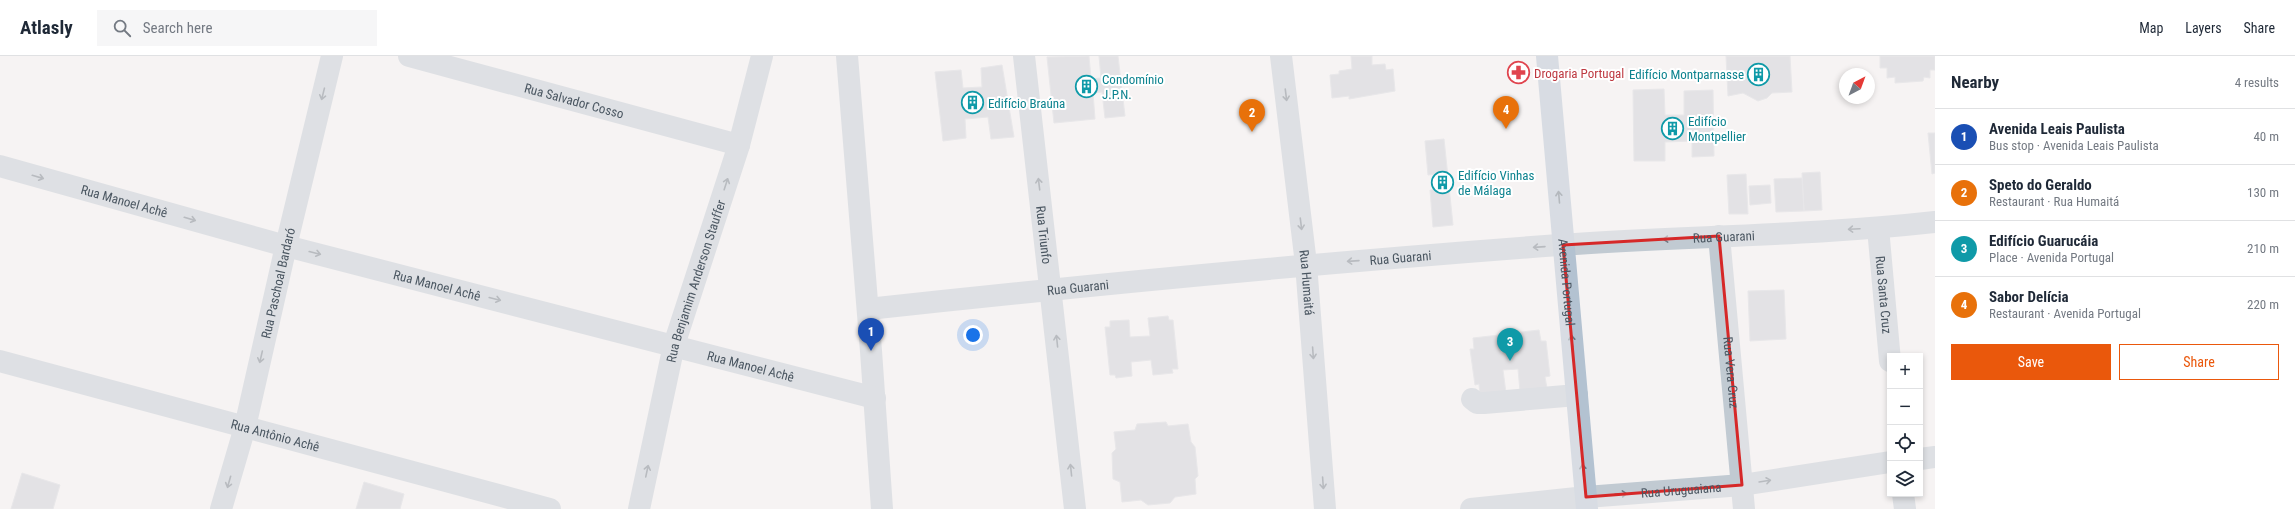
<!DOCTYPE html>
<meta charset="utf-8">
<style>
body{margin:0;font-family:"Roboto Condensed",sans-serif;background:#f6f6f7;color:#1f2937}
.controls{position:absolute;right:12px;bottom:12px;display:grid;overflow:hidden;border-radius:0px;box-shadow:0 2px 6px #0003}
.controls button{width:36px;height:36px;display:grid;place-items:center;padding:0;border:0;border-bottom:1px solid #e0e1e3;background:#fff;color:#1f2937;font:20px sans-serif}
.compass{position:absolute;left:1839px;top:12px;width:36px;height:36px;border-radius:50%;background:#fff;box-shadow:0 2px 6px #0003;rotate:41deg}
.you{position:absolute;left:973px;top:279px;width:14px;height:14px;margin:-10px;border:3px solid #fff;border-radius:50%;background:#1a73e8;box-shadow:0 0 0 6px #1a73e833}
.badge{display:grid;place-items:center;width:26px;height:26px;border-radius:50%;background:#ea580c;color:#fff;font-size:13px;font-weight:700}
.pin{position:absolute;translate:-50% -33px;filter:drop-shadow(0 1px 2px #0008)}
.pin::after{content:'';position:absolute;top:21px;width:14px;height:12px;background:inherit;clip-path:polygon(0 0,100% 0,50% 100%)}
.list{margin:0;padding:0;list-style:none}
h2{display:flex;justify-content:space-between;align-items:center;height:52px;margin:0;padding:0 16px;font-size:17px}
h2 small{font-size:13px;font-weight:400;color:#747a83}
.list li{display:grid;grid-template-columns:26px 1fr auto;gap:12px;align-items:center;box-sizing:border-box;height:56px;padding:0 16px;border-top:1px solid #e0e1e3}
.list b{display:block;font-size:15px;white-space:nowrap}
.list p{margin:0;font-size:13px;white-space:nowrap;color:#747a83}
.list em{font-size:13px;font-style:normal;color:#747a83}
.actions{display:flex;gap:8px;padding:12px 16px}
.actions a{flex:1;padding:9px 0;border:1px solid #ea580c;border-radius:0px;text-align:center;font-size:14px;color:#ea580c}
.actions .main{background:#ea580c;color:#fff}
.icon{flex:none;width:22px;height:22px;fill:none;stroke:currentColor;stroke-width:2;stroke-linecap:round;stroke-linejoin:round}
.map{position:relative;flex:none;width:1935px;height:453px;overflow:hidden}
header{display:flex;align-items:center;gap:24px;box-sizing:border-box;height:56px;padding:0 20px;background:#fff;border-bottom:1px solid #e0e1e3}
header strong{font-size:19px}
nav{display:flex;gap:22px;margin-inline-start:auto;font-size:14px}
.search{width:280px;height:36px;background:#f6f6f7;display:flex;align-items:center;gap:10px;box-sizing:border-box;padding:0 14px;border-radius:0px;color:#747a83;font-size:15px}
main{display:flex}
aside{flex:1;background:#fff}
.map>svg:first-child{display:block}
.building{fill:#cdcfd5;stroke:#d7d9de}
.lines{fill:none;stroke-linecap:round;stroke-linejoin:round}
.minor{stroke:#c1cad2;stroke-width:22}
.major{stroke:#b3c2d1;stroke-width:22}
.oneway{stroke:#6e7983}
.oneway2{stroke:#64717d}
.marked{fill:none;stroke:#d62828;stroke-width:3;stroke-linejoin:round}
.labels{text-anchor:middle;stroke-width:4;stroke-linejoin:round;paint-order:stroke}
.health-label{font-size:13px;fill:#be3a42;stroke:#fff;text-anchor:start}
.culture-label{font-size:13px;fill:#0d838f;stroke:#fff;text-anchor:start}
.street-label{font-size:13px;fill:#4a5661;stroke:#fff}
</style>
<header>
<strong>Atlasly</strong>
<div class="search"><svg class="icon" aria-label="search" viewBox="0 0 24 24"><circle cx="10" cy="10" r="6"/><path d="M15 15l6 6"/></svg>Search here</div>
<nav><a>Map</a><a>Layers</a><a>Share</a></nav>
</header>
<main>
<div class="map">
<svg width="1935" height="453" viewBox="0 0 1935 453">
<rect width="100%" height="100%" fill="#f5f3f3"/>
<g class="building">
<polygon points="1089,0 1091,23 1101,22 1099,0 1118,0 1125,60 1105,62 1102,36 1093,37 1095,63 1054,67 1047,1"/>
<polygon points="1351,0 1372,0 1372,9 1385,8 1386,14 1393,13 1395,35 1349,43 1349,40 1332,42 1330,19 1339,18 1339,15 1352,13"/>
<polygon points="1726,0 1790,0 1792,36 1772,37 1767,42 1758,45 1743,37 1728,40"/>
<polygon points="1880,0 1935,0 1935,14 1930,14 1930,22 1924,21 1923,25 1895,27 1895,21 1887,22 1887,12 1880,12"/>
<polygon points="1002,9 1014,81 991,83 988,61 965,63 966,82 943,85 935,16 961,14 963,32 982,31 981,12"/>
<polygon points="1664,33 1665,59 1684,59 1684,35 1713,34 1714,100 1692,101 1692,85 1665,86 1665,105 1634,105 1633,34"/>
<polygon points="1928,77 1935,77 1935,117 1932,118"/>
<polygon points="1444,83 1453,169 1433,171 1430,134 1439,133 1438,118 1428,119 1425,85"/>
<polygon points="1820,116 1822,154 1804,155 1802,117"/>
<polygon points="1746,118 1748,158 1729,158 1727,119"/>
<polygon points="1802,122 1804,155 1776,156 1774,123"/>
<polygon points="1770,129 1771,147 1750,149 1749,130"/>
<polygon points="1784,234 1786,283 1750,285 1748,235"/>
<polygon points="1168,260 1169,264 1173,264 1178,313 1172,313 1173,317 1153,319 1151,304 1131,306 1132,320 1116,322 1115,319 1110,319 1105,271 1110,271 1110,265 1129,264 1130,281 1150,280 1148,262"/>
<polygon points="1539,274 1541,285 1546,285 1550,320 1545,321 1547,332 1520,335 1518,313 1503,314 1506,337 1480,340 1479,328 1475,329 1470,293 1474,293 1473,282 1499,279 1501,297 1516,295 1513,277"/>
<polygon points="1166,366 1168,370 1188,368 1191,386 1195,391 1198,420 1195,423 1196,438 1175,441 1170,447 1148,449 1141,444 1122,446 1120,426 1113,423 1112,397 1116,393 1114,376 1135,374 1137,368"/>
<polygon points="22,417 60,429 53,453 11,453"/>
<polygon points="364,426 404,438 400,453 356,453"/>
</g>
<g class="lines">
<g class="minor">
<path id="s1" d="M409 0 739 89"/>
<polyline points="847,0 871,295 882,453"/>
<path id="s2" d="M1024 0 1075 453"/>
<path id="s3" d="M1281 0 1306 208 1325 453"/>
<path id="s4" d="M0 110 286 190 875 342"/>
<path id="s5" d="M1878 172 1890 305"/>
<path id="s6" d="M1719 180 1744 453"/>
<path id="s7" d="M868 253C1098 228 1328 206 1559 189 1684 180 1810 180 1935 166"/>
<path id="s8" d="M0 305 550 453"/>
<polyline points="1472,343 1477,347 1484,347 1577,339"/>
<polyline points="1920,403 1935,401"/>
<polyline points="1903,438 1905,453"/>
<path id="s9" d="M221 453 245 371 286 190 332 0"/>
<path id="s10" d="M639 453 674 289 739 89 762 0"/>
<path id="s11" d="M1471 453 1586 441 1742 429 1890 406"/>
</g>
<path class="major" id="s12" d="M1547 0 1587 453"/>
</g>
<defs><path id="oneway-shaft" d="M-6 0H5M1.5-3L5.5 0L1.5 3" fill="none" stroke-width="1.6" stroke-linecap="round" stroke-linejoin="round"/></defs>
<g class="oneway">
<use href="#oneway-shaft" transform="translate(323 38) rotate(104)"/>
<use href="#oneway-shaft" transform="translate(1286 39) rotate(83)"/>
<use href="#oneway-shaft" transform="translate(38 121) rotate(16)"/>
<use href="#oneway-shaft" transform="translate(726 128) rotate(-72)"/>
<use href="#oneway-shaft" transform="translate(1039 128) rotate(-97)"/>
<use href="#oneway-shaft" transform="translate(190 163) rotate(16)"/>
<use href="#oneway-shaft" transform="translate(1301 168) rotate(83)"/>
<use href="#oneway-shaft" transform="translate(1854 173) rotate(177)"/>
<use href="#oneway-shaft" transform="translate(1669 183) rotate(176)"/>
<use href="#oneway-shaft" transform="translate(1539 191) rotate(176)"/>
<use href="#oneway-shaft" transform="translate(315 197) rotate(14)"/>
<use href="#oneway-shaft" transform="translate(1353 205) rotate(176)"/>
<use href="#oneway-shaft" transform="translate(495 243) rotate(14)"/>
<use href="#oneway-shaft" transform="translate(1057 285) rotate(-96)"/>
<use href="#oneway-shaft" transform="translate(1313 297) rotate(86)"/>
<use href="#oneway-shaft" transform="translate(261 301) rotate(103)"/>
<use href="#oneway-shaft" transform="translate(1071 414) rotate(-96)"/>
<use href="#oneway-shaft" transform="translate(647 415) rotate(-78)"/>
<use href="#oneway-shaft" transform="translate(1765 425) rotate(-9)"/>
<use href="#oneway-shaft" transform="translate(229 426) rotate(106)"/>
<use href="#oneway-shaft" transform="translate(1323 427) rotate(86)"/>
<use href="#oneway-shaft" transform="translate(1621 438) rotate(-4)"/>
</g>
<g class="oneway2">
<use href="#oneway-shaft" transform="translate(1559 141) rotate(-95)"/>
<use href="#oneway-shaft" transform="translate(1572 285) rotate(-95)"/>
<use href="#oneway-shaft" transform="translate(1583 414) rotate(-95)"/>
</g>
<path d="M0 0H1935V453H0ZM1719 180 1742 429 1586 441 1563 189Z" fill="#f5f3f3" fill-opacity=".55" fill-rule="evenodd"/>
<path class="marked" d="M1719 180 1742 429 1586 441 1563 189Z"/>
<defs>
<symbol id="pharmacy-ring" viewBox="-11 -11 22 22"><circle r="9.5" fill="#fff" stroke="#e0444e" stroke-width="1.5"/><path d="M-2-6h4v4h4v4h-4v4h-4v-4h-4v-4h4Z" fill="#e0444e"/></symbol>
<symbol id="building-ring" viewBox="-11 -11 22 22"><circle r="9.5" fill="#fff" stroke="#0f9aa8" stroke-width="1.5"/><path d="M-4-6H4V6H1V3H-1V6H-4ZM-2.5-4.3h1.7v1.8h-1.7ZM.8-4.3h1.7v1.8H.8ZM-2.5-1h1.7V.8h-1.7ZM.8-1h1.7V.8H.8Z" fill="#0f9aa8"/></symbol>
</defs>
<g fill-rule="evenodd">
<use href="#pharmacy-ring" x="1506" y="4" width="25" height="25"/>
<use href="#building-ring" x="1746" y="6" width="25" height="25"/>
<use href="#building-ring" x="1074" y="18" width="25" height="25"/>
<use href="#building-ring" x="960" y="34" width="25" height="25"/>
<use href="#building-ring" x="1660" y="60" width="25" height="25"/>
<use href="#building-ring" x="1430" y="114" width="25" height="25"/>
</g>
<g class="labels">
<g class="health-label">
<text x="1534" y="22">Drogaria Portugal</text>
</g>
<g class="culture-label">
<text x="1744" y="23" text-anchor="end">Edifício Montparnasse</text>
<text x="1102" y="28">Condomínio<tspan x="1102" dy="15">J.P.N.</tspan></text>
<text x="988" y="52">Edifício Braúna</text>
<text x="1688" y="70">Edifício<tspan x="1688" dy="15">Montpellier</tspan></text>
<text x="1458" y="124">Edifício Vinhas<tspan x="1458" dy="15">de Málaga</tspan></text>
</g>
<g class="street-label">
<text dy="5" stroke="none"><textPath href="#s1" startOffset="171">Rua Salvador Cosso</textPath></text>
<text dy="5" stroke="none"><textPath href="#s4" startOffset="129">Rua Manoel Achê</textPath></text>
<text dy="5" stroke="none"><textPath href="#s2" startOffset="180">Rua Triunfo</textPath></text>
<text dy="5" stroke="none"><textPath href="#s7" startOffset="859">Rua Guarani</textPath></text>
<text dy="5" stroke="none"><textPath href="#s7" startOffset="535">Rua Guarani</textPath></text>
<text dy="5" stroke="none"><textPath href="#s10" startOffset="235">Rua Benjamim Anderson Stauffer</textPath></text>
<text dy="5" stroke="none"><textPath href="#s3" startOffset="228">Rua Humaitá</textPath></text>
<text dy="5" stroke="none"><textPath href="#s9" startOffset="233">Rua Paschoal Bardaró</textPath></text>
<text dy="5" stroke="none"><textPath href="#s12" startOffset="227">Avenida Portugal</textPath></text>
<text dy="5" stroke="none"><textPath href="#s4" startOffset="453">Rua Manoel Achê</textPath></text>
<text dy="5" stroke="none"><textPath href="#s7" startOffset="211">Rua Guarani</textPath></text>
<text dy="5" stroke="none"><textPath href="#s5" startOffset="67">Rua Santa Cruz</textPath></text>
<text dy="5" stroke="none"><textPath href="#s4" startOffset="777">Rua Manoel Achê</textPath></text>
<text dy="5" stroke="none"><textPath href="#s6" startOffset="137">Rua Vera Cruz</textPath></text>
<text dy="5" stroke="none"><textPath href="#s8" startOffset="285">Rua Antônio Achê</textPath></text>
<text dy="5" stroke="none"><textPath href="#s11" startOffset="211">Rua Uruguaiana</textPath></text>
</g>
</g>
</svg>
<div class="controls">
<button>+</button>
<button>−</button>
<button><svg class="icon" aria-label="locate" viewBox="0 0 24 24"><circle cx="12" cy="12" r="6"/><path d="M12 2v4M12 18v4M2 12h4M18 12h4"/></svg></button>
<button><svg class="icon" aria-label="layers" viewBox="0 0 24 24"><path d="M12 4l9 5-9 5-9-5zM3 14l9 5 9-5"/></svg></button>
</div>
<svg class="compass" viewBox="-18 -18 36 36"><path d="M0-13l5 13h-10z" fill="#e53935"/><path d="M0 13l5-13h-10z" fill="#747a83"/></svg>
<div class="you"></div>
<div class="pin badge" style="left:871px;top:295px;background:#1a4fb4">1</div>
<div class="pin badge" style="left:1252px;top:76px;background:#e8710a">2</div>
<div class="pin badge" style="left:1510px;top:305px;background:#0f9aa8">3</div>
<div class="pin badge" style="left:1506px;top:73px;background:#e8710a">4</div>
</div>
<aside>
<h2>Nearby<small>4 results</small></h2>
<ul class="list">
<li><span class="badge" style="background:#1a4fb4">1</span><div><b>Avenida Leais Paulista</b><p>Bus stop · Avenida Leais Paulista</p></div><em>40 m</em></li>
<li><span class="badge" style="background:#e8710a">2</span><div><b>Speto do Geraldo</b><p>Restaurant · Rua Humaitá</p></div><em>130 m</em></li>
<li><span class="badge" style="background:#0f9aa8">3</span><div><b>Edifício Guarucáia</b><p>Place · Avenida Portugal</p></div><em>210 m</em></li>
<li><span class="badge" style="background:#e8710a">4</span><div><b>Sabor Delícia</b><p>Restaurant · Avenida Portugal</p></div><em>220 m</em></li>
</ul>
<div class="actions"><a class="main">Save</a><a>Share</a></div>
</aside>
</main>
